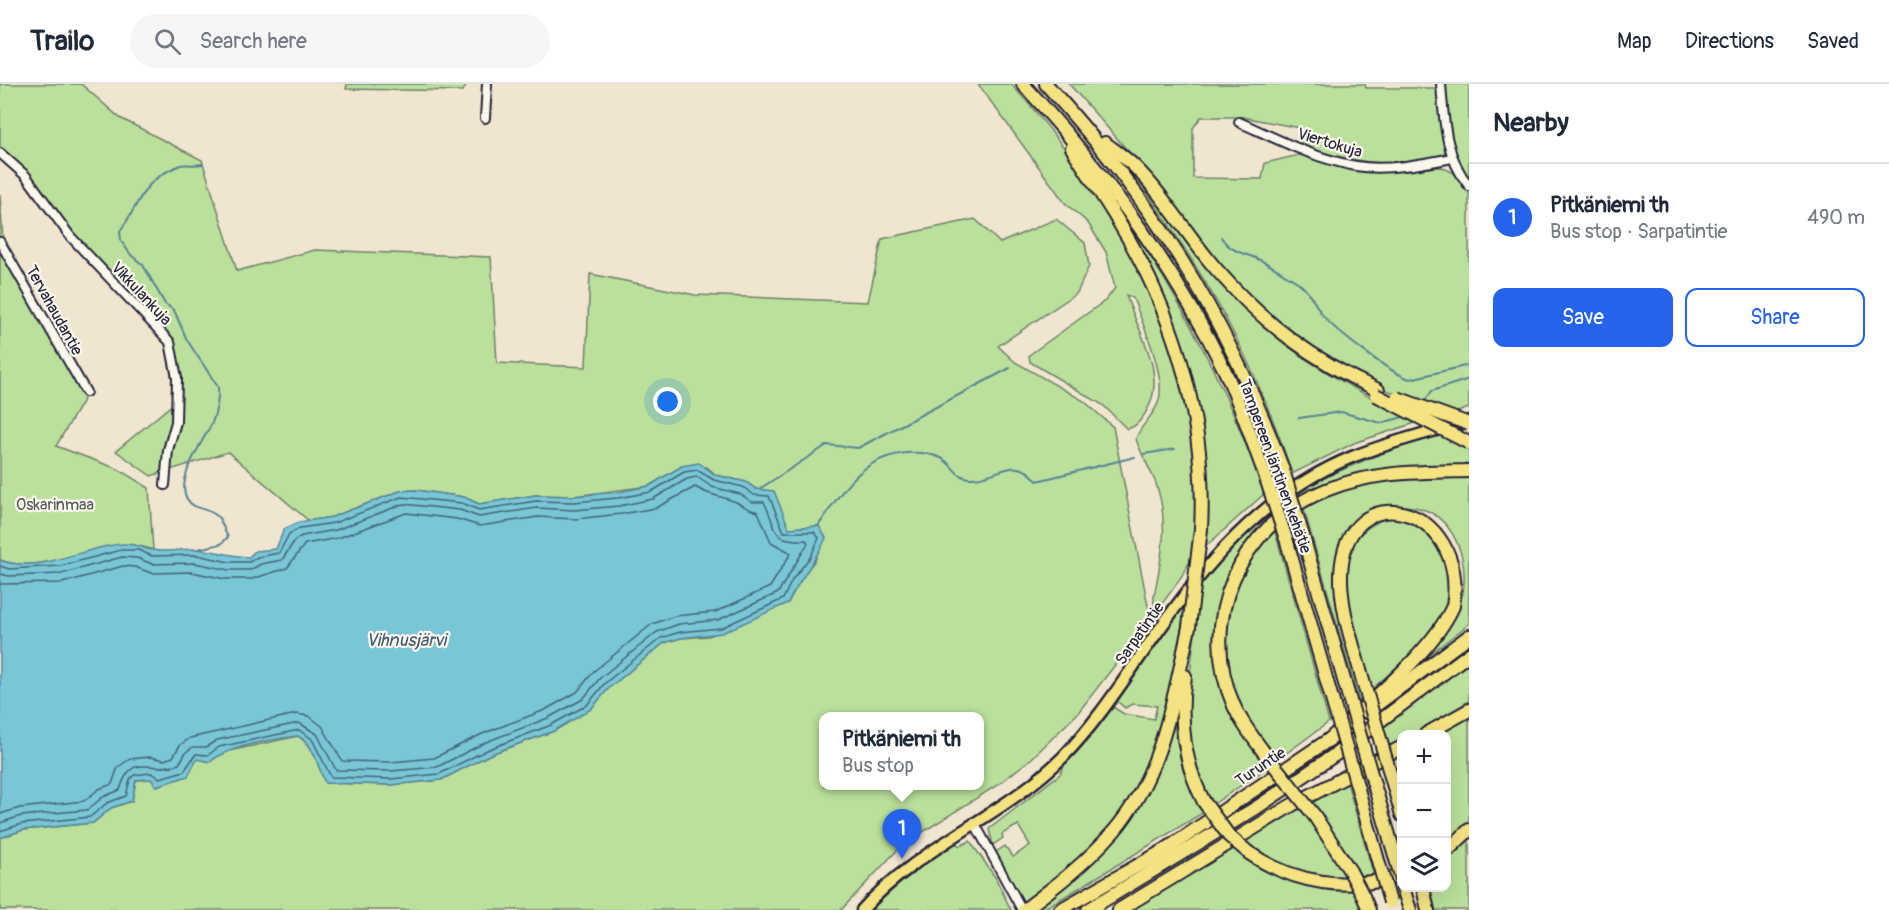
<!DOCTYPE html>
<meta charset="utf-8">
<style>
body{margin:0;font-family:Pangolin,sans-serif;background:#f6f6f7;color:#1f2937}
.controls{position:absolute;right:18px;bottom:18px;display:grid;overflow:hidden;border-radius:12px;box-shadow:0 6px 24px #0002}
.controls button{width:54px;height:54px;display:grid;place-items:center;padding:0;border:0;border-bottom:2px solid #e0e1e3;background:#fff;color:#1f2937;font:30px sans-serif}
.you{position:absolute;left:668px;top:318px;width:21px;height:21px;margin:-15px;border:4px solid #fff;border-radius:50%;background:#1a73e8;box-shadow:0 0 0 9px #1a73e833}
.badge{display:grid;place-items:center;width:39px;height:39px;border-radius:50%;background:#2563eb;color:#fff;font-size:20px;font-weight:700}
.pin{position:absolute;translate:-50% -50px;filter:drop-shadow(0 2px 3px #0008)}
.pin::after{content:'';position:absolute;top:32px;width:21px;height:18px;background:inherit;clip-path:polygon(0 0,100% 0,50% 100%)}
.popup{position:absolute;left:819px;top:628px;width:165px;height:78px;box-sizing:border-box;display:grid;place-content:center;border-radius:12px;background:#fff;filter:drop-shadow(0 2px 4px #0005);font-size:20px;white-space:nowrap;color:#747a83}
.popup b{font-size:22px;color:#1f2937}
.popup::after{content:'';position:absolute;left:50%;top:100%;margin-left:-12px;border:12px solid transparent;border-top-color:#fff}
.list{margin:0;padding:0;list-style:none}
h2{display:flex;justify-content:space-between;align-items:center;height:78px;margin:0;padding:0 24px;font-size:26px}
h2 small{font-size:20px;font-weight:400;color:#747a83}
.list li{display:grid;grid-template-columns:39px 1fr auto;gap:18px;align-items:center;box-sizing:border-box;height:108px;padding:0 24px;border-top:2px solid #e0e1e3}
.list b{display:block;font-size:22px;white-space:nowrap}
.list p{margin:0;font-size:20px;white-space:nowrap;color:#747a83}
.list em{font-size:20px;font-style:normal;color:#747a83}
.actions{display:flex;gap:12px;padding:18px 24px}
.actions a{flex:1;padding:14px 0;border:2px solid #2563eb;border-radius:12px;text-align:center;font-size:21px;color:#2563eb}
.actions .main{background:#2563eb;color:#fff}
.icon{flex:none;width:33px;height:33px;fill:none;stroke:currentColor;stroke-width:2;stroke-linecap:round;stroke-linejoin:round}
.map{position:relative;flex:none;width:1469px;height:826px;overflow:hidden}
header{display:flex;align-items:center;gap:36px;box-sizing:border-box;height:84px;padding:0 30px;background:#fff;border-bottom:2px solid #e0e1e3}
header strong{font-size:28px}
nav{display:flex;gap:33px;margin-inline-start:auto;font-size:21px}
.search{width:420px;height:54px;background:#f6f6f7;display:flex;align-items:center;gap:15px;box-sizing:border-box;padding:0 21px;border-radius:33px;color:#747a83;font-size:22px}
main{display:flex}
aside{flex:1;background:#fff}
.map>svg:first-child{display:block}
.green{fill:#bae09b;stroke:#6e816b;stroke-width:1.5;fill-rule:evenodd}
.water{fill:#78c6d6;stroke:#568498;stroke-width:1.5}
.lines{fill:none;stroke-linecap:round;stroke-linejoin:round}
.shore{stroke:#446479;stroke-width:1.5}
.stream{stroke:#568498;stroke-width:2}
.minor-casing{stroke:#22223b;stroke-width:12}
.major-casing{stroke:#22223b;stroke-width:15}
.highway-casing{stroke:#22223b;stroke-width:16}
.minor{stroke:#fbf7ec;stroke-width:8}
.major{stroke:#f5e382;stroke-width:10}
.highway{stroke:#f5e382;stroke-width:12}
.highway-bridge-casing{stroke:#22223b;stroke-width:16;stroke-linecap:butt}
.highway-bridge{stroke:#f5e382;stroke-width:12}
.labels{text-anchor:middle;stroke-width:4.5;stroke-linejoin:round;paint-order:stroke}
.street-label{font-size:16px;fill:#22223b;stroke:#fbf7ec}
.park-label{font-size:16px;fill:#505b58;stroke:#fbf7ec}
.water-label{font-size:18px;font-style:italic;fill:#405b71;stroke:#fbf7ec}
</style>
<header>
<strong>Trailo</strong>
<div class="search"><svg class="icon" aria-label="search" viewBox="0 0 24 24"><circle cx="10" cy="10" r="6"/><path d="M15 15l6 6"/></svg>Search here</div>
<nav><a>Map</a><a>Directions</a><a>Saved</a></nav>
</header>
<main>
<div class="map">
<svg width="1469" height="826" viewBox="0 0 1469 826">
<rect width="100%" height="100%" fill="#f0e5cf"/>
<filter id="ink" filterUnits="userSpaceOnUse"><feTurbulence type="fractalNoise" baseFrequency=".0167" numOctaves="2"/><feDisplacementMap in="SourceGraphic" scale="12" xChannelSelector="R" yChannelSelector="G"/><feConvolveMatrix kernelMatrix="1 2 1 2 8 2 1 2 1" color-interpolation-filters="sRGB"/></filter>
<g filter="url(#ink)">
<g class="green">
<path d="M0 0H81L120 34 202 76 237 187 315 166 491 173 497 279 586 283 590 190 695 211 868 218 882 155 975 135 1000 159 1056 135 1085 159 1089 182 1077 209 998 262 1015 278 1084 317 1113 343 1148 522 1153 532 1077 630 1032 674 999 700 902 761 841 826H0V754L23 746 93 739 111 724 132 717 136 696 151 695 156 702 188 692 197 675 210 677 220 669 298 652C314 664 319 681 325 699L391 701 441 696 491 670 554 647 591 625 609 604 664 559 681 554 709 552 788 519 797 499 816 475 819 442 789 444 756 405 746 398 716 391 707 383 682 382 649 402 574 412 536 411 479 420 464 413 416 406 400 407 332 433 309 437 228 368 151 392 116 367 174 319 170 258 0 67ZM824 632H980V702H824Z"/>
<polygon points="347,0 467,0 463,7 346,5"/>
<path d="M978 0H1011C1109 106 1207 274 1196 423 1194 439 1196 463 1190 477 1181 495 1169 511 1157 526L1154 522V512C1162 472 1170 436 1155 397 1149 383 1141 370 1136 355 1140 341 1153 333 1158 319 1168 294 1142 239 1133 214L1126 211C1137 246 1168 290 1147 326 1143 334 1136 343 1127 345L1103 321 1030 278 1029 271 1106 216 1115 204 1106 168 1088 139 1065 119Z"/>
<path d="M1069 0H1365L1366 4H1438L1445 67 1442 72C1393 86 1347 79 1301 60L1300 44 1242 33H1201L1193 44V94L1262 95 1265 79 1303 70 1337 82 1365 87 1442 83 1454 89 1469 106V324L1452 330 1378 303 1300 260 1218 184 1151 93Z"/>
<path d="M1445 0H1469V95C1446 71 1448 31 1445 0Z"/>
<path d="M1129 84C1171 127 1202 179 1243 222 1291 274 1356 306 1418 338L1354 359 1292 390C1255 274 1201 182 1129 84Z"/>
<path d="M1098 96C1170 193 1225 295 1264 410L1204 464 1191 298Z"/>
<path d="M0 111 4 171 85 313 56 362 118 385 149 404 153 466C107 446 49 495 0 476Z"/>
<path d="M1442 350 1469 363V382L1373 387 1300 415 1298 407C1345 383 1391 364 1442 350Z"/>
<path d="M1469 392V540L1397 595C1419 570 1453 542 1463 509 1469 467 1449 423 1404 422 1394 421 1381 422 1373 428 1367 431 1362 439 1357 444 1347 455 1339 464 1337 479 1333 515 1354 576 1363 613L1359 617 1303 422 1335 407 1376 396Z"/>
<path d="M1269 427 1272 435 1245 465 1217 574 1270 682 1212 721C1179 658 1187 610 1196 542 1197 529 1196 508 1202 496 1213 474 1250 445 1269 427Z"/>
<path d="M1395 431C1421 434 1444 440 1453 467 1469 523 1407 574 1371 606 1361 569 1332 494 1354 458 1364 443 1379 436 1395 431Z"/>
<path d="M1274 444 1329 638 1277 676C1227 613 1203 552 1247 476 1254 465 1265 454 1274 444Z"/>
<path d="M1185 519C1174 600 1158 687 1103 751 1081 778 1051 799 1024 821L996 768 1005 762 1013 773 1030 761 1018 741 1002 750 1003 754 993 761 989 745 1060 690 1065 680 1113 623 1124 630 1154 635 1157 622 1132 620 1125 624 1117 617 1156 558Z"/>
<polygon points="1469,578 1469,617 1414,650 1402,650 1401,656 1387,663 1381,643"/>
<polygon points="1469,631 1469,739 1447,761 1446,650 1433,650"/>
<polygon points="1173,637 1183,687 1204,728 1071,809 1041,826 1028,826 1117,748"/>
<polygon points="1346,695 1374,792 1359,794 1308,715"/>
<path d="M1301 719 1348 795C1306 790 1277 783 1242 755Z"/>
<polygon points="1469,752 1469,826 1432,826 1427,804 1446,804 1447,771"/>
<polygon points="952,757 960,762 970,757 995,793 1011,826 867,826 896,798"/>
<polygon points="1233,761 1254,778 1354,804 1364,826 1125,826"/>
</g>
<path class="water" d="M699 379 716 391 746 398 756 405 774 407 789 444 819 442 826 454C815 478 799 496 788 519L722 549 681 554 664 559 609 604 591 625 554 647 491 670 441 696 391 701 325 699 314 670 307 658 298 652C274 655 229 662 210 678L197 675 188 692 156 702 151 695 136 696 132 717 111 724 93 739 23 746 0 754V476C39 491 85 462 122 460 134 459 142 464 153 466 166 469 182 465 195 465 212 466 230 472 249 473L255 467 276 465 284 445 299 438 332 433 400 407 416 406 464 413 479 420 536 411 574 412 618 408 649 402 682 382Z"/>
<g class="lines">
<g class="shore">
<polyline points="0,482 9,485 60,482 121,466 138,466 152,472 197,471 229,478 249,478 258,473 279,469 289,450 300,444 334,439 401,413 462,419 479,426 536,417 574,418 618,414 651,408 684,388 697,386 714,396 743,403 754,411 769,412 784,448 814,448 819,454 811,472 792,496 783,515 721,544 680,548 661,554 605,599 587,621 551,641 489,665 439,690 391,695 331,693 312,655 299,646 219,663 208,671 196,670 184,687 160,694 151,689 134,691 130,695 126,712 107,719 90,733 22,740 0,747"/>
<path d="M0 490 9 492 61 490 122 473 137 474 152 480 195 479 229 486H250L261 480 282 476 295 456 302 452 336 446 403 420 460 426 479 433 537 424 574 426 619 422 653 415 687 395 697 393 712 403 740 410 752 418H764C778 444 769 458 806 456L808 459 778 509 718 536 679 540 657 548 600 594 583 615 548 634 486 658 437 683 391 687 336 686 317 650 299 639 217 656 206 663H193L186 668 179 680C149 691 132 665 120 706L103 713 87 726 21 732 0 739"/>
<path d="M0 500 62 499 123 482 135 483 151 489 192 488 225 495H252L287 484 305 460 338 454 406 429 457 435 480 442 538 433 575 435 621 430 656 424 695 403C712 413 719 411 736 418 744 422 749 426 758 428L771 458 791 469 770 503 715 528 675 532 652 540 594 587 577 608 545 626 482 650 434 674 391 678 342 677 322 642 309 632 296 630 190 654 180 661 173 673 164 676 150 673 130 675 118 683 112 700 99 705 84 717 20 724 0 730"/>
</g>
<g class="stream">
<path d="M1221 153C1231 169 1245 169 1260 176 1271 181 1284 190 1296 197 1307 204 1314 218 1321 229 1333 246 1390 289 1410 295L1469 281"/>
<polyline points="1423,319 1432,307 1469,295"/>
<polyline points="1299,334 1341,328 1381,339 1407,332"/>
<polyline points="1144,370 1175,365"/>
<polyline points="761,404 827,361 858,364 1010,284"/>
<path d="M818 442C843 407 859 374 906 369 918 368 930 369 941 374 953 380 956 394 970 394 995 396 1015 368 1037 397L1135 373"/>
<path d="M198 465 221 460 228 453C224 447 222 437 218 433 209 423 194 427 187 415 175 395 204 356 212 339 216 329 219 314 218 303L187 256 174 226 165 220 143 181 131 171 121 157 120 147C142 117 140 98 178 82 185 79 195 82 202 80"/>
</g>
<defs>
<g id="minor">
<path d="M1441 0C1444 37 1445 72 1469 102"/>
<polyline points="485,34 487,0"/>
<path d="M1239 38C1277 55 1315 75 1356 82 1385 87 1422 80 1452 74"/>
<polyline points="0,69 26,92 70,152 170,258 177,294 176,338 168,366 165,401"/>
<polyline points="0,158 86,308"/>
<polyline points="974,738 1022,826"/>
</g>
<path id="major" d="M862 826C921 761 1004 732 1063 673 1102 633 1131 584 1164 539 1214 469 1270 407 1352 373 1389 358 1430 348 1469 337"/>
<g id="highway">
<path d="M1023 0C1102 86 1173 180 1224 285 1240 319 1252 356 1265 391"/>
<path d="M1046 0C1154 119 1226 232 1282 383"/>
<path d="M1105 59C1114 66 1125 73 1134 82 1165 112 1188 153 1217 186 1264 240 1313 276 1378 306"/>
<path d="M1072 64C1087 89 1103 112 1118 137 1175 230 1207 337 1201 445"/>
<polyline points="1302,449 1348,610"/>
<polyline points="1287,458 1334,622"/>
<path d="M1185 592C1179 636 1183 678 1204 718"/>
<polyline points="1367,628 1469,552"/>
<polyline points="1426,650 1469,626"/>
<path d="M1329 656C1366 620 1433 568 1453 522 1469 420 1345 388 1341 490 1340 526 1354 563 1363 597"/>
<path d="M1266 671C1254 655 1242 640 1234 622 1196 536 1240 440 1326 406 1373 387 1419 388 1469 387"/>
<polyline points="1390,689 1402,731"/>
<polyline points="1373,697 1396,775"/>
<polyline points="1358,705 1379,780"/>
<polyline points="1314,731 1350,787"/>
<polyline points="1446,768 1469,746"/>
<path d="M1249 769C1295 800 1348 808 1402 791"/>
<polyline points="1403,804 1410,826"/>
<polyline points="1423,804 1428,826"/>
<polyline points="1363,812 1369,826"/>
<path d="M1024 826C1056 802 1087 778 1114 747 1162 691 1174 613 1189 543"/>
<polyline points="1060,826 1165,766 1336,651"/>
<polyline points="1088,826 1256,724 1336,670 1469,570"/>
<polyline points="1119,826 1292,721 1402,663"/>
</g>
</defs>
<use href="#minor" class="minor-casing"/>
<use href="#major" class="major-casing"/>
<use href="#highway" class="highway-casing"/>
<use href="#minor" class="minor"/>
<use href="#major" class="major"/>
<use href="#highway" class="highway"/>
<defs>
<g id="highway-bridge">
<polyline points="1376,311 1469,359"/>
<polyline points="1397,314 1469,340"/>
<polyline points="1282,383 1302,449"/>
<polyline points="1265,391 1287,458"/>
<polyline points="1189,543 1201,445"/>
<polyline points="1363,597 1390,689"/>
<polyline points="1348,610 1373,697"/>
<polyline points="1334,622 1358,705"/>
<polyline points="1266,671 1314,731"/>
<polyline points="1204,718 1229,752 1249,769"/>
<polyline points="1396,775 1402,796"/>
<polyline points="1379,780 1390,818"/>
<polyline points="1350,787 1363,812"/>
</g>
</defs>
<use href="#highway-bridge" class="highway-bridge-casing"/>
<use href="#highway-bridge" class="highway-bridge"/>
</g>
</g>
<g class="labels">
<g class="street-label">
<text transform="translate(1330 58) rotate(17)" y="6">Viertokuja</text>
<text transform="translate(142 209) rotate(47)" y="6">Vikkulankuja</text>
<text transform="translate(55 226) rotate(61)" y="6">Tervahaudantie</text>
<text transform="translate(1276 382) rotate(70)" y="6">Tampereen läntinen kehätie</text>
<text transform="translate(1139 549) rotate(-55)" y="6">Sarpatintie</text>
<text transform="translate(1260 682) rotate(-34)" y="6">Turuntie</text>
</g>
<g class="park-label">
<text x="55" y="426">Oskarinmaa</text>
</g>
<g class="water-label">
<text x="406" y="562">Vihnusjärvi</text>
</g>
</g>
</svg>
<div class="controls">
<button>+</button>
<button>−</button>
<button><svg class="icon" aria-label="layers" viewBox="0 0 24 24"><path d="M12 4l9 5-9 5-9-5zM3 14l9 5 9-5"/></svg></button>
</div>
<div class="you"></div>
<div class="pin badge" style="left:902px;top:775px">1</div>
<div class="popup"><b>Pitkäniemi th</b>Bus stop</div>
</div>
<aside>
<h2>Nearby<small></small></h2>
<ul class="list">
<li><span class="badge">1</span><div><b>Pitkäniemi th</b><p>Bus stop · Sarpatintie</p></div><em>490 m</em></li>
</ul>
<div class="actions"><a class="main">Save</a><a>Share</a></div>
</aside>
</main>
